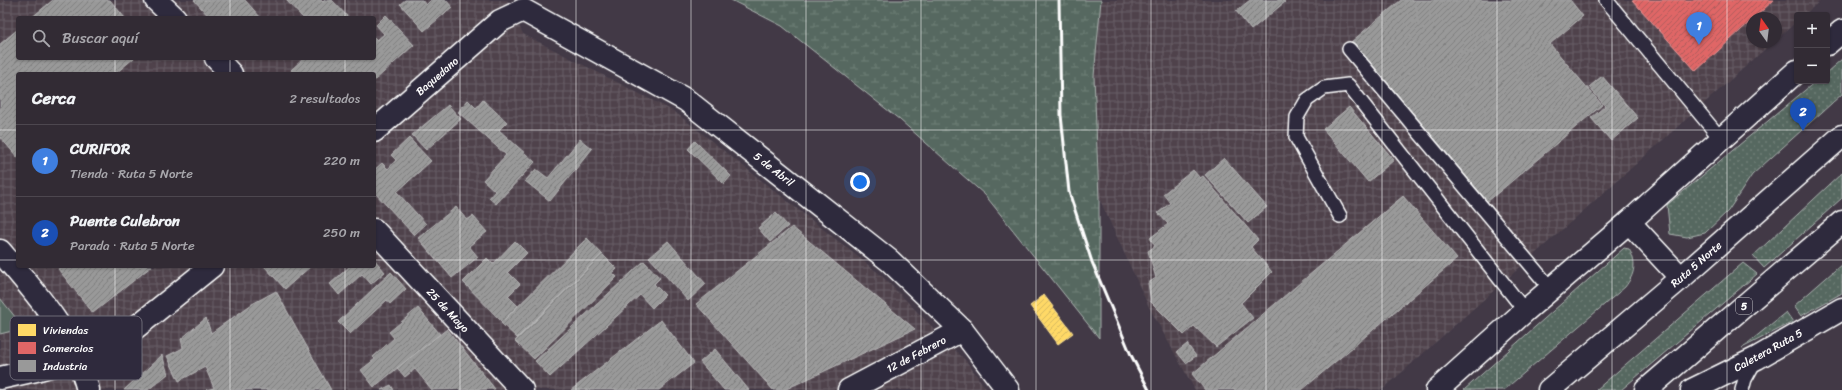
<!DOCTYPE html>
<html lang="es">
<meta charset="utf-8">
<style>
body{margin:0;font-family:Sriracha,sans-serif;background:#3d3740;color:#f1f3f6}
.controls{position:absolute;right:12px;top:12px;display:grid;overflow:hidden;border-radius:4px;box-shadow:0 1px 3px #0004}
.controls button{width:36px;height:36px;display:grid;place-items:center;padding:0;border:0;border-bottom:1px solid #4d474f;background:#322b34;color:#f1f3f6;font:20px sans-serif}
.compass{position:absolute;left:1746px;top:12px;width:36px;height:36px;border-radius:50%;background:#322b34;box-shadow:0 1px 3px #0004;rotate:346deg}
.you{position:absolute;left:860px;top:182px;width:14px;height:14px;margin:-10px;border:3px solid #fff;border-radius:50%;background:#1a73e8;box-shadow:0 0 0 6px #1a73e833}
.badge{display:grid;place-items:center;width:26px;height:26px;border-radius:50%;background:#ffd166;color:#fff;font-size:13px;font-weight:700}
.pin{position:absolute;translate:-50% -33px;filter:drop-shadow(0 1px 2px #0008)}
.pin::after{content:'';position:absolute;top:21px;width:14px;height:12px;background:inherit;clip-path:polygon(0 0,100% 0,50% 100%)}
.list{margin:0;padding:0;list-style:none}
h2{display:flex;justify-content:space-between;align-items:center;height:52px;margin:0;padding:0 16px;font-size:17px}
h2 small{font-size:13px;font-weight:400;color:#a8a7ac}
.list li{display:grid;grid-template-columns:26px 1fr auto;gap:12px;align-items:center;box-sizing:border-box;height:72px;padding:0 16px;border-top:1px solid #4d474f}
.list b{display:block;font-size:15px;white-space:nowrap}
.list p{margin:0;font-size:13px;white-space:nowrap;color:#a8a7ac}
.list em{font-size:13px;font-style:normal;color:#a8a7ac}
.icon{flex:none;width:22px;height:22px;fill:none;stroke:currentColor;stroke-width:2;stroke-linecap:round;stroke-linejoin:round}
.map{position:relative;flex:none;width:1842px;height:390px;overflow:hidden}
.search{position:absolute;background:#322b34;box-shadow:0 1px 3px #0004;left:16px;top:16px;width:360px;height:44px;display:flex;align-items:center;gap:10px;box-sizing:border-box;padding:0 14px;border-radius:4px;color:#a8a7ac;font-size:15px}
.panel{position:absolute;background:#322b34;box-shadow:0 1px 3px #0004;left:16px;top:72px;width:360px;height:196px;border-radius:4px}
.map>svg:first-child{display:block}
.industrial{fill:url(#industrial-grid);fill-rule:evenodd}
.grass{fill:url(#grass-dots);stroke:#abb4b0}
.wetland{fill:url(#wetland-marsh);stroke:#abb4b0}
.park{fill:#576860;stroke:#abb4b0}
.homes{fill:url(#homes-hatch);stroke:#ffe494}
.shops{fill:url(#shops-hatch);stroke:#e99494}
.industry{fill:url(#industry-hatch);stroke:#b8b8b8}
.lines{fill:none;stroke-linecap:round;stroke-linejoin:round}
.service-casing{stroke:#fff;stroke-width:16}
.minor-casing{stroke:#fff;stroke-width:25}
.secondary-casing{stroke:#fff;stroke-width:25}
.trunk-casing{stroke:#fff;stroke-width:25}
.service{stroke:#2f2a3d;stroke-width:13}
.minor{stroke:#2f2a3d;stroke-width:22}
.secondary{stroke:#2f2a3d;stroke-width:22}
.trunk{stroke:#2f2a3d;stroke-width:22}
.rail{stroke:#fff;stroke-width:3}
.grid{fill:none;stroke:#fff;stroke-width:1;stroke-opacity:0.55}
.labels{text-anchor:middle;stroke-width:4;stroke-linejoin:round;paint-order:stroke}
.shield{fill:#2f2a3d;stroke:#c1bfc5;stroke-width:1}
.shield-label{font-size:10px;font-weight:bold;fill:#fff}
.street-label{font-size:11px;fill:#fff;stroke:#2f2a3d}
.key{fill:#2f2a3d;stroke:#6d6a77;stroke-width:1}
.key-label{font-size:11px;fill:#fff}
</style>
<div class="map">
<svg width="1842" height="390" viewBox="0 0 1842 390">
<defs>
<pattern id="industrial-grid" width="8" height="8" patternUnits="userSpaceOnUse"><rect width="8" height="8" fill="#4f434c"/><path d="M0 4h8M4 0v8" fill="none" stroke="#695f67"/></pattern>
<pattern id="grass-dots" width="8" height="8" patternUnits="userSpaceOnUse"><rect width="8" height="8" fill="#576860"/><path d="M2 2h.1M6 6h.1" fill="none" stroke="#707f78" stroke-width="1.8" stroke-linecap="round"/></pattern>
<pattern id="wetland-marsh" width="20" height="14" patternUnits="userSpaceOnUse"><rect width="20" height="14" fill="#576860"/><path d="M1 5h8M5 5V1M11 12h8M15 12V8" fill="none" stroke="#707f78"/></pattern>
<pattern id="homes-hatch" width="6" height="6" patternUnits="userSpaceOnUse"><rect width="6" height="6" fill="#ffd966"/><path d="M-1 1l2-2M0 6l6-6M5 7l2-2" fill="none" stroke="#d2b660"/></pattern>
<pattern id="shops-hatch" width="6" height="6" patternUnits="userSpaceOnUse"><rect width="6" height="6" fill="#e06666"/><path d="M-1 1l2-2M0 6l6-6M5 7l2-2" fill="none" stroke="#ac5d5d"/></pattern>
<pattern id="industry-hatch" width="6" height="6" patternUnits="userSpaceOnUse"><rect width="6" height="6" fill="#999"/><path d="M-1 1l2-2M0 6l6-6M5 7l2-2" fill="none" stroke="#7e7e7e"/></pattern>
</defs>
<rect width="100%" height="100%" fill="#423946"/>
<filter id="ink" filterUnits="userSpaceOnUse"><feTurbulence type="fractalNoise" baseFrequency=".025" numOctaves="2"/><feDisplacementMap in="SourceGraphic" scale="8" xChannelSelector="R" yChannelSelector="G"/><feConvolveMatrix kernelMatrix="1 2 1 2 8 2 1 2 1" color-interpolation-filters="sRGB"/></filter>
<g filter="url(#ink)">
<g class="industrial">
<path d="M0 0H507L523 34 675 112 881 275 967 362 987 390H0ZM18 18H374V58H18ZM18 74H374V266H18Z"/>
<polygon points="1101,0 1821,0 1804,15 1797,15 1797,21 1776,40 1776,18 1752,18 1752,42 1773,42 1382,390 1195,390 1149,307 1099,198 1094,76"/>
</g>
<g class="grass">
<polygon points="1842,59 1842,94 1752,175 1728,211 1705,233 1687,237 1670,234 1667,205 1816,81 1827,81 1827,72"/>
<polygon points="1842,173 1842,198 1764,268 1753,256"/>
<path d="M1624 248 1629 249C1637 263 1635 274 1625 287L1504 390H1464Z"/>
<polygon points="1743,263 1757,274 1621,390 1596,390"/>
<polygon points="1842,264 1842,293 1801,316 1794,306"/>
<polygon points="1786,312 1793,322 1742,348"/>
</g>
<polygon class="wetland" points="731,0 1101,0 1094,76 1099,198 1099,338 985,195 900,120 782,26"/>
<polygon class="park" points="0,298 24,328 0,334"/>
<polygon class="homes" points="1044,295 1073,333 1058,344 1030,306"/>
<polygon class="shops" points="1632,0 1774,0 1754,18 1752,18 1752,20 1696,71"/>
<g class="industry">
<polygon points="53,0 110,0 125,18 31,18"/>
<polygon points="194,0 245,0 261,18 210,18"/>
<polygon points="286,0 321,0 323,2 325,0 332,0 349,18 303,18"/>
<polygon points="405,0 422,0 426,5 431,0 446,0 452,7 424,31 400,4"/>
<polygon points="1250,0 1283,0 1285,2 1251,30 1236,11"/>
<polygon points="1401,0 1570,0 1583,16 1550,44 1602,105 1487,202 1351,42"/>
<polygon points="386,15 414,45 374,81 374,74 294,74 291,70 304,58 374,58 374,37 377,40 384,34 376,25"/>
<polygon points="18,29 18,58 134,58 115,74 18,74 18,158 0,137 0,44"/>
<polygon points="1602,76 1638,118 1611,141 1591,118 1605,106 1589,87"/>
<polygon points="468,100 476,108 483,100 507,122 499,130 535,162 496,204 489,198 495,191 483,180 506,155 458,112"/>
<polygon points="448,105 461,119 426,150 412,135"/>
<polygon points="1349,107 1394,160 1368,182 1323,129"/>
<polygon points="409,138 431,161 397,192 426,224 414,235 374,192 374,184 376,182 374,179 374,170 382,163 388,169 396,160 391,155"/>
<polygon points="580,139 592,149 550,201 525,181 536,169 548,178"/>
<polygon points="695,141 731,176 724,184 688,149"/>
<polygon points="1224,158 1267,207 1248,223 1205,175"/>
<polygon points="1193,170 1200,178 1203,176 1258,240 1251,247 1272,272 1241,303 1253,318 1216,347 1194,326 1184,335 1151,302 1148,283 1156,278 1148,251 1155,246 1150,238 1168,224 1158,213 1170,203 1163,194"/>
<polygon points="1403,196 1457,259 1302,390 1205,390 1192,374"/>
<polygon points="456,207 467,220 473,216 487,232 469,246 478,257 452,278 418,238"/>
<polygon points="776,213 788,226 770,242 758,228"/>
<polygon points="792,227 915,329 784,390 773,390 696,304"/>
<polygon points="587,238 602,254 517,338 501,323"/>
<polygon points="515,241 527,253 508,272 520,284 508,296 518,306 502,322 463,282 487,258 493,264"/>
<polygon points="668,241 706,284 688,301 649,257"/>
<polygon points="602,254 617,269 613,273 617,277 534,359 515,341"/>
<polygon points="374,259 385,272 371,284 362,274 339,295 330,284 350,266 374,266"/>
<polygon points="644,261 660,278 654,284 665,295 652,308 640,295 550,377 535,361"/>
<polygon points="62,266 152,266 93,313 58,269"/>
<polygon points="264,266 311,266 285,289"/>
<polygon points="391,272 406,289 390,304 387,300 350,334 338,322"/>
<polygon points="276,291 331,390 206,390 214,388 205,367 179,381 167,356 183,348 181,339 206,318 211,333 252,304"/>
<polygon points="418,308 440,334 374,387 361,370 375,359 373,357 394,338 389,332"/>
<polygon points="661,320 694,363 659,390 571,390"/>
<polygon points="447,329 495,389 432,390 415,369 405,377 397,368"/>
<polygon points="1187,344 1196,356 1186,363 1177,352"/>
<polygon points="715,349 749,390 724,390 700,362"/>
<polygon points="162,355 168,374 148,390 124,390"/>
<polygon points="391,385 394,390 381,390"/>
</g>
<g class="lines">
<defs>
<g id="service">
<polyline points="1606,0 1721,139"/>
<polyline points="1349,49 1551,289"/>
<polyline points="1340,216 1296,137 1297,117 1307,100 1324,88 1348,85 1525,311"/>
<polyline points="1742,390 1745,379 1755,361"/>
</g>
<g id="minor">
<polyline points="1827,44 1842,31"/>
<polyline points="374,131 500,21 523,10 686,100 890,261 962,330 1008,390"/>
<polyline points="0,378 36,370 77,358 119,341 212,266"/>
<polyline points="849,390 962,330"/>
<polyline points="1437,390 1525,311 1629,222 1797,71"/>
</g>
<g id="secondary">
<polyline points="156,0 175,18"/>
<polyline points="216,58 231,74"/>
<polyline points="374,230 522,390"/>
<path d="M0 251C36 293 74 335 88 390"/>
<polyline points="1692,390 1757,358 1842,309"/>
</g>
<g id="trunk">
<polyline points="1629,222 1681,278"/>
<polyline points="1549,390 1681,278 1842,136"/>
<polyline points="1646,390 1842,222"/>
</g>
</defs>
<use href="#service" class="service-casing"/>
<use href="#minor" class="minor-casing"/>
<use href="#secondary" class="secondary-casing"/>
<use href="#trunk" class="trunk-casing"/>
<use href="#service" class="service"/>
<use href="#minor" class="minor"/>
<use href="#secondary" class="secondary"/>
<use href="#trunk" class="trunk"/>
<polyline class="rail" points="1059,0 1061,115 1069,192 1092,262 1131,355 1149,390"/>
</g>
</g>
<path class="grid" d="M115 0V18M230 0V18M345 0V18M460 0V390M576 0V390M691 0V390M806 0V390M921 0V390M1036 0V390M1151 0V390M1266 0V390M1382 0V390M1497 0V390M1612 0V390M1727 0V390M115 58V74M230 58V74M345 58V74M0 130H18M374 130H1842M0 260H18M374 260H1842M115 266V390M230 266V390M345 266V390"/>
<g class="labels">
<rect class="shield" x="1736" y="298" width="16" height="16" rx="3"/>
<g class="shield-label">
<text x="1744" y="310">5</text>
</g>
<g class="street-label">
<text transform="translate(437 76) rotate(-41)" y="4">Baquedano</text>
<text transform="translate(774 169) rotate(38)" y="4">5 de Abril</text>
<text transform="translate(1696 264) rotate(-41)" y="4">Ruta 5 Norte</text>
<text transform="translate(448 310) rotate(47)" y="4">25 de Mayo</text>
<text transform="translate(1768 350) rotate(-29)" y="4">Caletera Ruta 5</text>
<text transform="translate(916 354) rotate(-28)" y="4">12 de Febrero</text>
</g>
</g>
<rect x="10" y="316" width="132" height="64" rx="6" class="key"/>
<rect x="18" y="324" width="18" height="12" fill="#ffd966"/>
<rect x="18" y="342" width="18" height="12" fill="#e06666"/>
<rect x="18" y="360" width="18" height="12" fill="#999"/>
<g class="key-label">
<text x="43" y="334">Viviendas</text>
<text x="43" y="352">Comercios</text>
<text x="43" y="370">Industria</text>
</g>
</svg>
<div class="controls">
<button>+</button>
<button>−</button>
</div>
<svg class="compass" viewBox="-18 -18 36 36"><path d="M0-13l5 13h-10z" fill="#e53935"/><path d="M0 13l5-13h-10z" fill="#a8a7ac"/></svg>
<div class="you"></div>
<div class="pin badge" style="left:1699px;top:45px;background:#3f7fe0">1</div>
<div class="pin badge" style="left:1803px;top:131px;background:#1a4fb4">2</div>
<div class="search"><svg class="icon" aria-label="search" viewBox="0 0 24 24"><circle cx="10" cy="10" r="6"/><path d="M15 15l6 6"/></svg>Buscar aquí</div>
<section class="panel">
<h2>Cerca<small>2 resultados</small></h2>
<ul class="list">
<li><span class="badge" style="background:#3f7fe0">1</span><div><b>CURIFOR</b><p>Tienda · Ruta 5 Norte</p></div><em>220 m</em></li>
<li><span class="badge" style="background:#1a4fb4">2</span><div><b>Puente Culebron</b><p>Parada · Ruta 5 Norte</p></div><em>250 m</em></li>
</ul>
</section>
</div>
